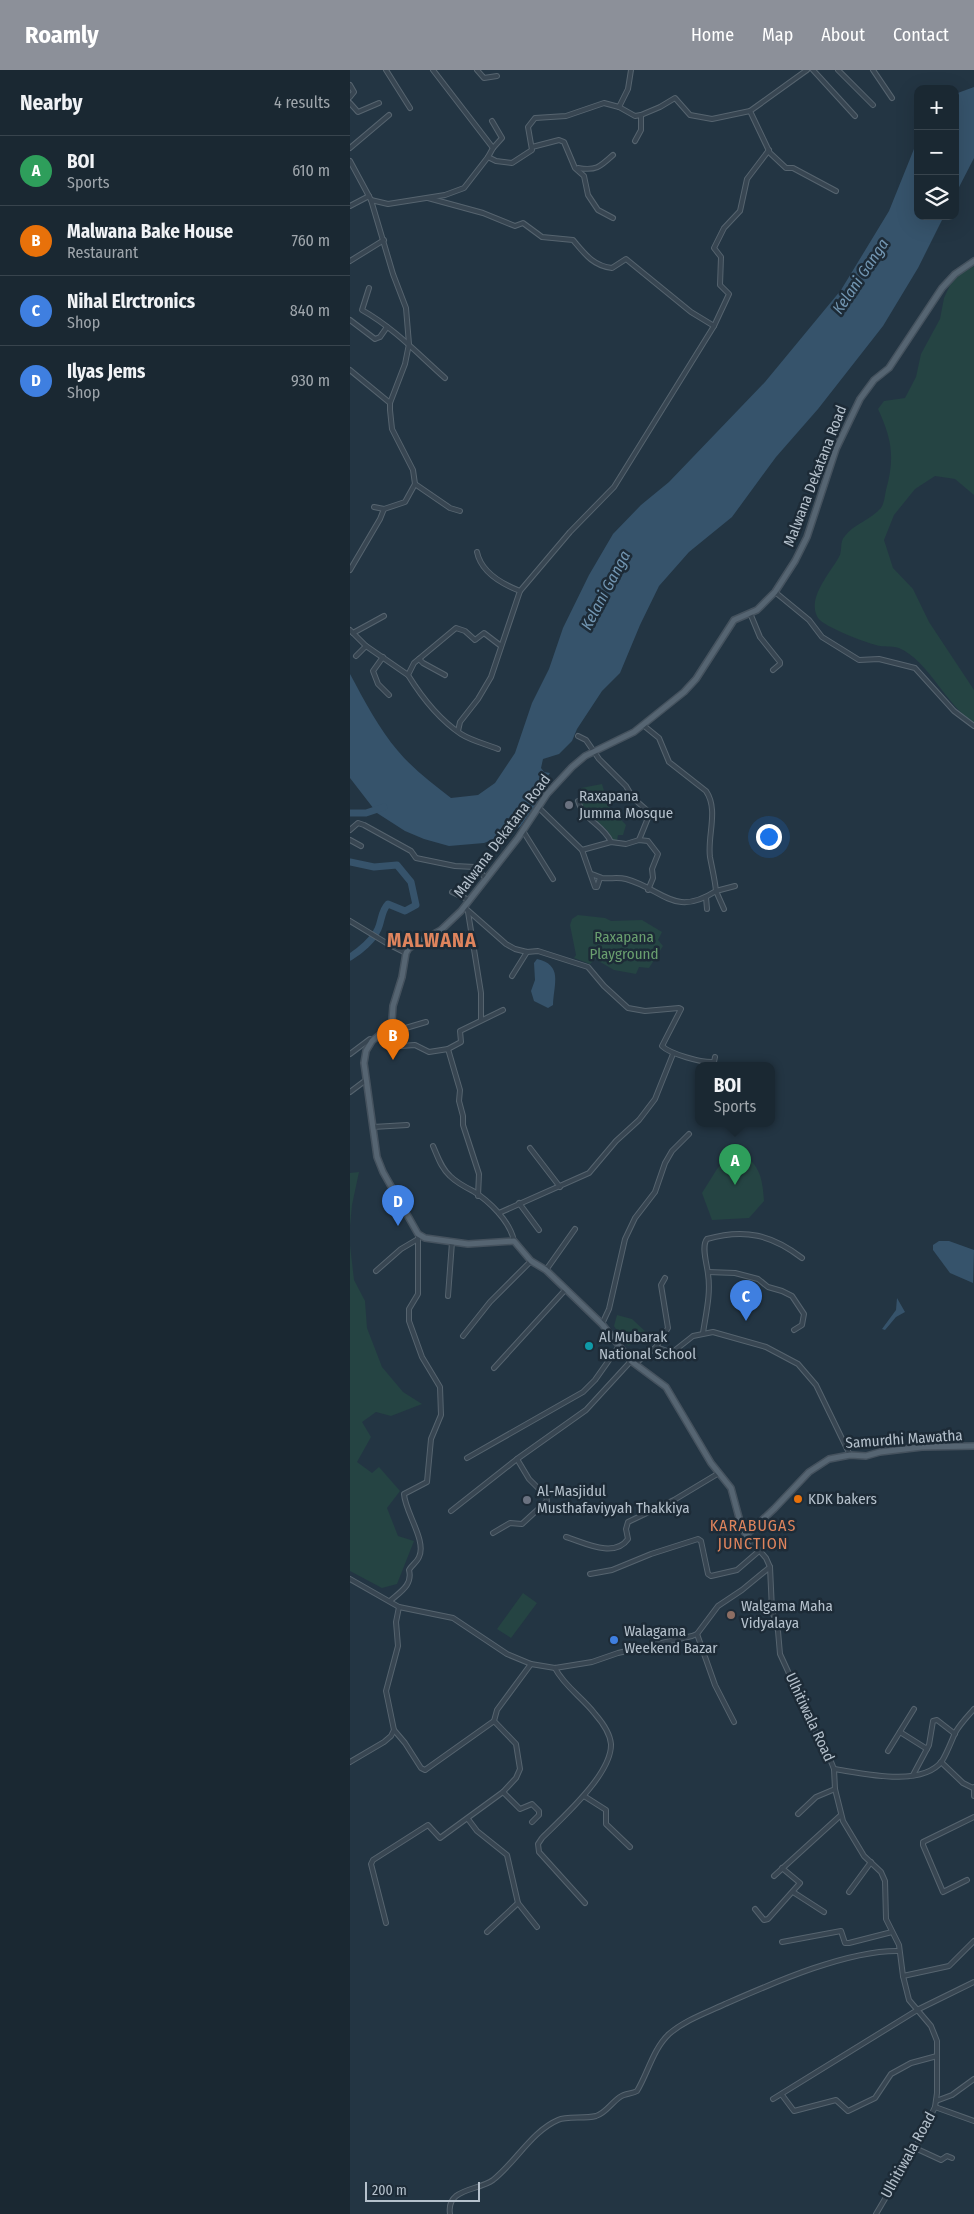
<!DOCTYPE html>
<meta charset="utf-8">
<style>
body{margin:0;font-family:"Fira Sans Condensed",sans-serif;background:#27343e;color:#f1f3f6}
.controls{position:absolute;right:15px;top:15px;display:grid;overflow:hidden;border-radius:10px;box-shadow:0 5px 20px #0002}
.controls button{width:45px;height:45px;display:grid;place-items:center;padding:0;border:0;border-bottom:1px solid #38444d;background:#1a2832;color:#f1f3f6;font:25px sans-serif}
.scale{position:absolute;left:15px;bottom:12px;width:115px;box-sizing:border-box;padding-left:5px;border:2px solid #b5c1cc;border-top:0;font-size:14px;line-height:18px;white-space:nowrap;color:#b5c1cc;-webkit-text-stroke:4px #1d2b37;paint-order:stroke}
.you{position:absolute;left:418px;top:766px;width:18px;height:18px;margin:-12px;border:4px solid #fff;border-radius:50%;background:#1a73e8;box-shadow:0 0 0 8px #1a73e833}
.badge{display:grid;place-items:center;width:32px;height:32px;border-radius:50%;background:#8c9099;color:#fff;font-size:16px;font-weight:700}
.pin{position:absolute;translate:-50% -41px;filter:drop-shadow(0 1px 2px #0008)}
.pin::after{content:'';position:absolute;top:26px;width:18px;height:15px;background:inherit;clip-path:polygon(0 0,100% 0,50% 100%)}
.popup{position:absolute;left:345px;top:992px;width:80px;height:65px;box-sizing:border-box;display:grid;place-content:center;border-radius:10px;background:#1a2832;filter:drop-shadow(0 1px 4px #0005);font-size:16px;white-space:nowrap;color:#9fa6ac}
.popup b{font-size:19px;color:#f1f3f6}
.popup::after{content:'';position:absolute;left:50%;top:100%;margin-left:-10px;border:10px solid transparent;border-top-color:#1a2832}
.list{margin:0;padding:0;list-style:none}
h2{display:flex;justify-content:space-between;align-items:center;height:65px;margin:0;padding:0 20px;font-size:21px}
h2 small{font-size:16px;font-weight:400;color:#9fa6ac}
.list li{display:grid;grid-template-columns:32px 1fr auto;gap:15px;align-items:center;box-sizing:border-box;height:70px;padding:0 20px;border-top:1px solid #38444d}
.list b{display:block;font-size:19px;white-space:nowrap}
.list p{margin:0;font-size:16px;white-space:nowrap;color:#9fa6ac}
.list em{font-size:16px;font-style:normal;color:#9fa6ac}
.icon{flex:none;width:28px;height:28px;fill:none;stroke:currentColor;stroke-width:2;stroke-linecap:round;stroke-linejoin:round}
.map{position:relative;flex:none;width:624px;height:2144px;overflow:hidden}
header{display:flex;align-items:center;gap:30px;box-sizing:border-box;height:70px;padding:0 25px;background:#8c9099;color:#fff}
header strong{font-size:24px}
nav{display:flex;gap:28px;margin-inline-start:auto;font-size:18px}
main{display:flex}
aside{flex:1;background:#1a2832}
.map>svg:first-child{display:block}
.green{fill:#254443}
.water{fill:#36536b}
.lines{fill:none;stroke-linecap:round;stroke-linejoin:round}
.river{stroke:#36536b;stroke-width:7}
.minor-casing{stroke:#56646f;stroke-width:6}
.major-casing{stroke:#45525e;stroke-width:8}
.minor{stroke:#384652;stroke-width:4}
.major{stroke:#566572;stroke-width:5}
.worship-dot{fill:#6b7280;stroke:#1d2b37;stroke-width:2}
.culture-dot{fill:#0f9aa8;stroke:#1d2b37;stroke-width:2}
.food-dot{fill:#e8710a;stroke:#1d2b37;stroke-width:2}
.education-dot{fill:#8d6e63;stroke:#1d2b37;stroke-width:2}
.shop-dot{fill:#3f7fe0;stroke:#1d2b37;stroke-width:2}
.labels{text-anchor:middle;stroke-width:5;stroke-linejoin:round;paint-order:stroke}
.street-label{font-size:15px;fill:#b5c1cc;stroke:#1d2b37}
.poi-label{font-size:15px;fill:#b5c1cc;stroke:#1d2b37;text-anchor:start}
.park-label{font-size:15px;fill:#6a9f6f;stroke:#1d2b37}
.water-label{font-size:16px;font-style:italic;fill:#7296b2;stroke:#1d2b37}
.neighbourhood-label{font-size:16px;letter-spacing:1px;fill:#df845d;stroke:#1d2b37}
.district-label{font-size:20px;font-weight:bold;letter-spacing:1px;fill:#df845d;stroke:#1d2b37}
</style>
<header>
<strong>Roamly</strong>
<nav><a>Home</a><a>Map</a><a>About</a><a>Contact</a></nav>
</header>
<main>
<aside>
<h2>Nearby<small>4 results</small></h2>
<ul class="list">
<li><span class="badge" style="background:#2e9e5b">A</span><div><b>BOI</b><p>Sports</p></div><em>610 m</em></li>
<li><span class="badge" style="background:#e8710a">B</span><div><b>Malwana Bake House</b><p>Restaurant</p></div><em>760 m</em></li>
<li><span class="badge" style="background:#3f7fe0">C</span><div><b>Nihal Elrctronics</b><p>Shop</p></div><em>840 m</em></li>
<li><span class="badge" style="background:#3f7fe0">D</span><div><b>Ilyas Jems</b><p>Shop</p></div><em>930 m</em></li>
</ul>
</aside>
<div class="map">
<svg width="624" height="2144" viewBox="0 0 624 2144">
<rect width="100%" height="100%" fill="#233543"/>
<g class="green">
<path d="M624 196V425L605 409 585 406 565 419 544 445 534 470 543 498 563 519 579 552 624 620V653C594 633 579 591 549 578 544 576 536 577 530 576 519 574 474 557 468 548 456 529 480 503 489 487 493 480 489 472 495 466 504 454 522 449 531 438 534 434 535 425 536 420 545 388 542 369 528 339L534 331 555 328 566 307 571 284 590 249 594 228 600 215 610 204Z"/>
<path d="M252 714 259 737 276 755 273 765H268L267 771 262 770C258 755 244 752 235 742 230 735 231 726 231 718Z"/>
<polygon points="228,845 255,848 261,851 292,850 312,862 308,870 313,876 299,898 289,897 286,904 264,900 245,889 240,894 224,888 226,885 220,855 222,849"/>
<path d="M385 1079C409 1093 412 1104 414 1131L399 1148 362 1150 352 1123 367 1099Z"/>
<polygon points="9,1102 2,1135 0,1156 0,1103"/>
<polygon points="0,1175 4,1210 15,1231 17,1258 32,1297 53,1322 72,1334 41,1346 26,1342 12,1352 21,1367 7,1392 22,1403 29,1397 50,1421 37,1438 48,1466 64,1471 47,1514 32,1518 0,1501"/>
<polygon points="267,1245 282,1249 298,1264 278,1276 264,1256"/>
<polygon points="173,1523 187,1533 161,1568 147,1559"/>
</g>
<g class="water">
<polygon points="624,17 624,88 605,125 605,24"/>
<path d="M568 69V146H594L568 198 533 256 468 339 426 387 382 447 339 482 309 516 290 555 270 603 252 621 227 659 222 671 209 684 193 689 191 698 194 702 200 703 190 717 188 734 184 737 170 757 155 765 134 773 99 776 74 769 55 761 27 743 0 708V604C14 630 29 659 48 681 63 699 82 713 101 728L128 725 145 713 165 683 182 633 199 599 213 558 239 505 263 464 291 435 319 412 415 312 491 220 539 141Z"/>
<path d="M187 889C213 895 204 913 203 935L198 938 184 931 181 921 185 910 184 893Z"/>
<polygon points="589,1171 599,1171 624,1180 623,1213 600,1203 583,1180 583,1175"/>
<polygon points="547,1228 555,1242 546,1247 535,1260 532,1259 546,1240"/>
</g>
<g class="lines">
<g class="river">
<polyline points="0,743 16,743 34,737"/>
<path d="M0 792 24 797 47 795 61 812 66 835 55 841 38 834C31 841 32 850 28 859 23 870 10 881 0 887"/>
</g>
<defs>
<g id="minor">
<polyline points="36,0 60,38"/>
<polyline points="83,0 143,78"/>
<polyline points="127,0 134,8 147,6"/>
<polyline points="463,0 505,46"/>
<polyline points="488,0 523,35"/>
<polyline points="523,0 542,28"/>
<polyline points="0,15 4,22 0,27"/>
<polyline points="0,33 8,42 29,33"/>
<polyline points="269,37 278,19 281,0"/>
<polyline points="400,41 420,83 436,98 443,98 486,121"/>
<polyline points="142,51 152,68 143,78 138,87 146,91 162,93 182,80 178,57 185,48 216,46 254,33 269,37 285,46 291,45 310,37 325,28 340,45 362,49 400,41 457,0"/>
<polyline points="285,71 291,60 291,45"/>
<polyline points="182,77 209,70 214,72 225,98 234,106 238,125 248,140 263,148"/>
<polyline points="0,78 39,45"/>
<polyline points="0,91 21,130 43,204 56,238 59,274 55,294 40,333 40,340 42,359 63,400 65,414 55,432 34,439 24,437"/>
<path d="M228 98C246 101 250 97 263 85"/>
<path d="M78 128 133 143 165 156 173 153 192 167 223 170C234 183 243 196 262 198L276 189 341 242 364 256"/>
<polyline points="21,130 38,134 95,125 114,118 138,87"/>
<polyline points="0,136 19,126"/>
<polyline points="0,191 34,170"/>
<path d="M19 218 12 240C44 258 68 284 95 308"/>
<polyline points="0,250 25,269 30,267 37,257"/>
<polyline points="0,300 40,333"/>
<polyline points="65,414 100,438 110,441"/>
<polyline points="0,500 30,449 34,439"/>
<polyline points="170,521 220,462 264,417 364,256 379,224 370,215 371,187 364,178 374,158 390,141 397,109 419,80"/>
<polyline points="425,522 459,550 472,567 509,590 529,589 565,598 604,641 624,656"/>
<polyline points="400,543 410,567 430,592 430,594 423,600"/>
<polyline points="0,560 3,563 34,546"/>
<polyline points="3,563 16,576"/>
<polyline points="6,586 16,576 58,605"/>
<polyline points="33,587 23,601 28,614 39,625"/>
<polyline points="69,589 73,593 95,605"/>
<path d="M108 661 110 652 128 629 141 607 170 521C152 514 131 502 127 482"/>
<polyline points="228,666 236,670 249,689 276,716 283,728 300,743 289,770"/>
<path d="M148 679C136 674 122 671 111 664 90 650 71 626 58 605L64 593 106 558 115 561 125 570 134 563 151 576"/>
<path d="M228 731C234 751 253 754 261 772"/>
<polyline points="188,737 232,780 245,817 247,817 250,808"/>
<polyline points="0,760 8,753 14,755 61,781 66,788 105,796 124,797 136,808"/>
<polyline points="173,761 203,809"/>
<polyline points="0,770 11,776"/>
<polyline points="232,780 261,772 276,774 289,770 298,771 308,784 302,799 303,808 298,820"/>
<path d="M241 804C245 805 249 807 252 808 260 809 268 807 276 809 313 819 324 848 366 821 365 810 362 798 360 787 357 766 369 740 356 721L319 692 309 668 293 655"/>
<polyline points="102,822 119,830"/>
<polyline points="356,827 357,839"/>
<path d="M114 837 156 874 165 879 177 882 188 881 238 897 254 916 278 938 295 941 329 938 331 939 312 976C320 984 352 993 364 992L365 987"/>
<polyline points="374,839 366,821 385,816"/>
<polyline points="118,842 131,923 131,950"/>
<polyline points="0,851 38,874 56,883"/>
<polyline points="162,906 177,882"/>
<polyline points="38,958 50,976 65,975 79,982 98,979 110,1020 109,1031 113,1046 113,1055 129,1104 128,1126"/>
<polyline points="42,962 76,952"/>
<polyline points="98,979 111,972 110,961 153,940"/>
<polyline points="0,984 20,969 22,971"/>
<polyline points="0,1022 16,1010"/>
<polyline points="23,1057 57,1055"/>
<path d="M83 1076C88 1087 91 1098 100 1106 107 1113 115 1117 123 1121 139 1131 160 1151 164 1171"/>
<polyline points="180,1078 210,1117"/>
<polyline points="169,1133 189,1160"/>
<polyline points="149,1143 239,1103 266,1071 289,1050 305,1029 323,984"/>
<polyline points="196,1200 225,1159"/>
<polyline points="26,1201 51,1179 68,1169"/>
<polyline points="358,1202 385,1203 408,1209 418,1217 432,1221 442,1226 454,1244 452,1255 444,1260"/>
<polyline points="98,1226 102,1172"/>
<polyline points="252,1254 259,1239 275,1169 285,1148 305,1122 315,1093 322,1081 339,1064"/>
<path d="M353 1263C356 1243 361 1223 358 1204 357 1194 351 1176 357 1169 395 1158 422 1165 452 1188"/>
<polyline points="113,1266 140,1232 181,1191"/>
<polyline points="306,1277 318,1258 311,1215 315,1208"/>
<polyline points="285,1294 306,1277 320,1282 324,1281 343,1266 363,1262 416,1277 448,1294 466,1315 500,1385"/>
<polyline points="144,1298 216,1219"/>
<polyline points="117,1388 233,1322 245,1310 269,1276"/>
<polyline points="101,1441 167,1389 236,1340 281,1291"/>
<polyline points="143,1463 160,1453 172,1454 197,1431 196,1426 179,1409 167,1389"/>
<path d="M216 1467C233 1472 264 1489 278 1469L276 1459 278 1452 324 1430 369 1403"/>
<polyline points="420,1497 422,1540 428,1561 430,1584 466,1662 478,1684 484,1699 485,1719 493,1751 514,1786 531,1802 535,1811 536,1849 549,1875 553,1906 559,1930 581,1956 587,1971 587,2023 585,2037 565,2078 526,2144"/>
<polyline points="240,1504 262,1500 301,1484 348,1469 351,1471 358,1504 361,1506 387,1500 409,1481"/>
<polyline points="0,1509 49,1537 103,1548 157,1584 181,1594 205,1598 242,1592 268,1583 342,1566 347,1564 368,1536 392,1520 420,1497 416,1488 396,1465"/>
<path d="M40 1531C50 1522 63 1515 59 1500 62 1495 67 1492 69 1487 77 1471 55 1442 54 1424L77 1412 81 1369 91 1345 90 1317 72 1287 59 1251V1239L68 1224V1164"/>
<polyline points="347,1564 365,1615 384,1652"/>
<path d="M205 1598C214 1616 233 1628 245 1644 252 1652 260 1663 261 1674 262 1704 212 1748 192 1768L188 1774 189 1782 235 1833"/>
<polyline points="44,1660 55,1673 71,1698 75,1700 144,1651"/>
<polyline points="550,1662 577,1679"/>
<polyline points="538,1681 564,1639"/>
<polyline points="0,1692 34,1672 41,1666 44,1660 36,1621 48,1576 46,1552 49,1537"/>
<polyline points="591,1692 613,1713 623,1718"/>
<path d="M484 1699C511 1703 572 1718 592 1691 597 1683 601 1672 605 1663 610 1654 617 1647 624 1639"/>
<polyline points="563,1705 579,1675 583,1651 587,1650 605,1664"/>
<polyline points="624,1717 624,1726"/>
<polyline points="153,1722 170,1739 182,1734 189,1741 189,1745 182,1752"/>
<polyline points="234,1726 256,1740 256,1754 280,1777"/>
<polyline points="448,1744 466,1727 485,1719"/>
<polyline points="118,1749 127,1761 157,1785 168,1833 187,1857"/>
<polyline points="424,1806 491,1745"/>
<polyline points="617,1810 593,1822 573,1775 573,1772 624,1747"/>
<polyline points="443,1822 474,1842"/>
<polyline points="499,1822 521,1792"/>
<polyline points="405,1839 414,1850 418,1849 450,1813 432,1798"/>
<polyline points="36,1853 21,1794 23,1790 78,1755 90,1768 153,1722 166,1708 170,1699 166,1674 144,1651 147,1640 181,1594"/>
<polyline points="137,1862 168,1833"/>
<polyline points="432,1872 491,1861 495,1873 499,1873 542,1862"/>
<polyline points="553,1906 599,1896 624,1871"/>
<polyline points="432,2025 444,2041 486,2030 498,2041 525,2028 541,2004 561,1993 587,1986"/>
<polyline points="423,2029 569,1939 624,1912"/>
<polyline points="586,2031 602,2025 624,2009"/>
<polyline points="585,2037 624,2051"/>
<polyline points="565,2078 591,2090 597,2086 602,2088"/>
<path d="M100 2144C96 2118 128 2121 143 2110 165 2093 182 2061 208 2050 217 2046 234 2049 246 2046 256 2043 261 2033 270 2027 275 2023 282 2024 287 2021 298 2003 303 1979 319 1964 335 1950 356 1943 375 1934 423 1913 497 1880 549 1881"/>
</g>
<polyline id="major" points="624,191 605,204 592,218 539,298 524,310 510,329 486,379 457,467 445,491 425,522 407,540 384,550 346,609 334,622 284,662 235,686 222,697 197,724 168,768 111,841 91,860 59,878 56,883 52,907 43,936 42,950 38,958 22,971 16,981 14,993 27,1087 33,1102 68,1164 75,1168 118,1174 164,1171 181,1191 196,1200 252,1254 281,1291 316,1317 361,1393 381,1418 391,1455 396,1465 424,1439 459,1402 479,1389 500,1385 516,1386 530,1382 572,1377 624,1376"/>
</defs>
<use href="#minor" class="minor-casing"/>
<use href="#major" class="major-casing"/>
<use href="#minor" class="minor"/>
<use href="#major" class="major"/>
</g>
<g class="worship-dot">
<circle cx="219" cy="735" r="5"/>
<circle cx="177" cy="1430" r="5"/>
</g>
<circle class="culture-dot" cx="239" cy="1276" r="5"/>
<circle class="food-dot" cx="448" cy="1429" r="5"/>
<circle class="education-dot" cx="381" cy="1545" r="5"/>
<circle class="shop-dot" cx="264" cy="1570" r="5"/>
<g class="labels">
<g class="street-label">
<text transform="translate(465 406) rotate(-69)" y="5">Malwana Dekatana Road</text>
<text transform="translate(152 766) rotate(-53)" y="5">Malwana Dekatana Road</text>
<text transform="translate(554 1369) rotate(-4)" y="5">Samurdhi Mawatha</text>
<text transform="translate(460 1647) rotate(65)" y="5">Ulhitiwala Road</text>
<text transform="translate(558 2085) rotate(-61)" y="5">Ulhitiwala Road</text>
</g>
<g class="poi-label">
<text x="229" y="731">Raxapana<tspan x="229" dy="17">Jumma Mosque</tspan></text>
<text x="249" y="1272">Al Mubarak<tspan x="249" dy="17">National School</tspan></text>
<text x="187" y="1426">Al-Masjidul<tspan x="187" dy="17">Musthafaviyyah Thakkiya</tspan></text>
<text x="458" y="1434">KDK bakers</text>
<text x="391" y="1541">Walgama Maha<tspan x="391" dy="17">Vidyalaya</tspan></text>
<text x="274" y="1566">Walagama<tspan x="274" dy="17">Weekend Bazar</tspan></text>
</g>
<g class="park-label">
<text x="274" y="872">Raxapana<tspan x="274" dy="17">Playground</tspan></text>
</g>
<g class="water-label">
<text transform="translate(510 206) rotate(-56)" y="6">Kelani Ganga</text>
<text transform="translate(255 520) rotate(-62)" y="6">Kelani Ganga</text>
</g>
<g class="neighbourhood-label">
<text x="403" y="1461">KARABUGAS<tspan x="403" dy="18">JUNCTION</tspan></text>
</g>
<g class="district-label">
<text x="82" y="877">MALWANA</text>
</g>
</g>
</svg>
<div class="controls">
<button>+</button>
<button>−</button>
<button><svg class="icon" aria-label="layers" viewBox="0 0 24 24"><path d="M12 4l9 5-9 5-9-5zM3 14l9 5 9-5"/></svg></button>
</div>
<div class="scale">200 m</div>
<div class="you"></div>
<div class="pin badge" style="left:385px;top:1115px;background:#2e9e5b">A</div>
<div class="popup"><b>BOI</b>Sports</div>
<div class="pin badge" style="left:43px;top:990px;background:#e8710a">B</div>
<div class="pin badge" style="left:396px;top:1251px;background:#3f7fe0">C</div>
<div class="pin badge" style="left:48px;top:1156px;background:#3f7fe0">D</div>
</div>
</main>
